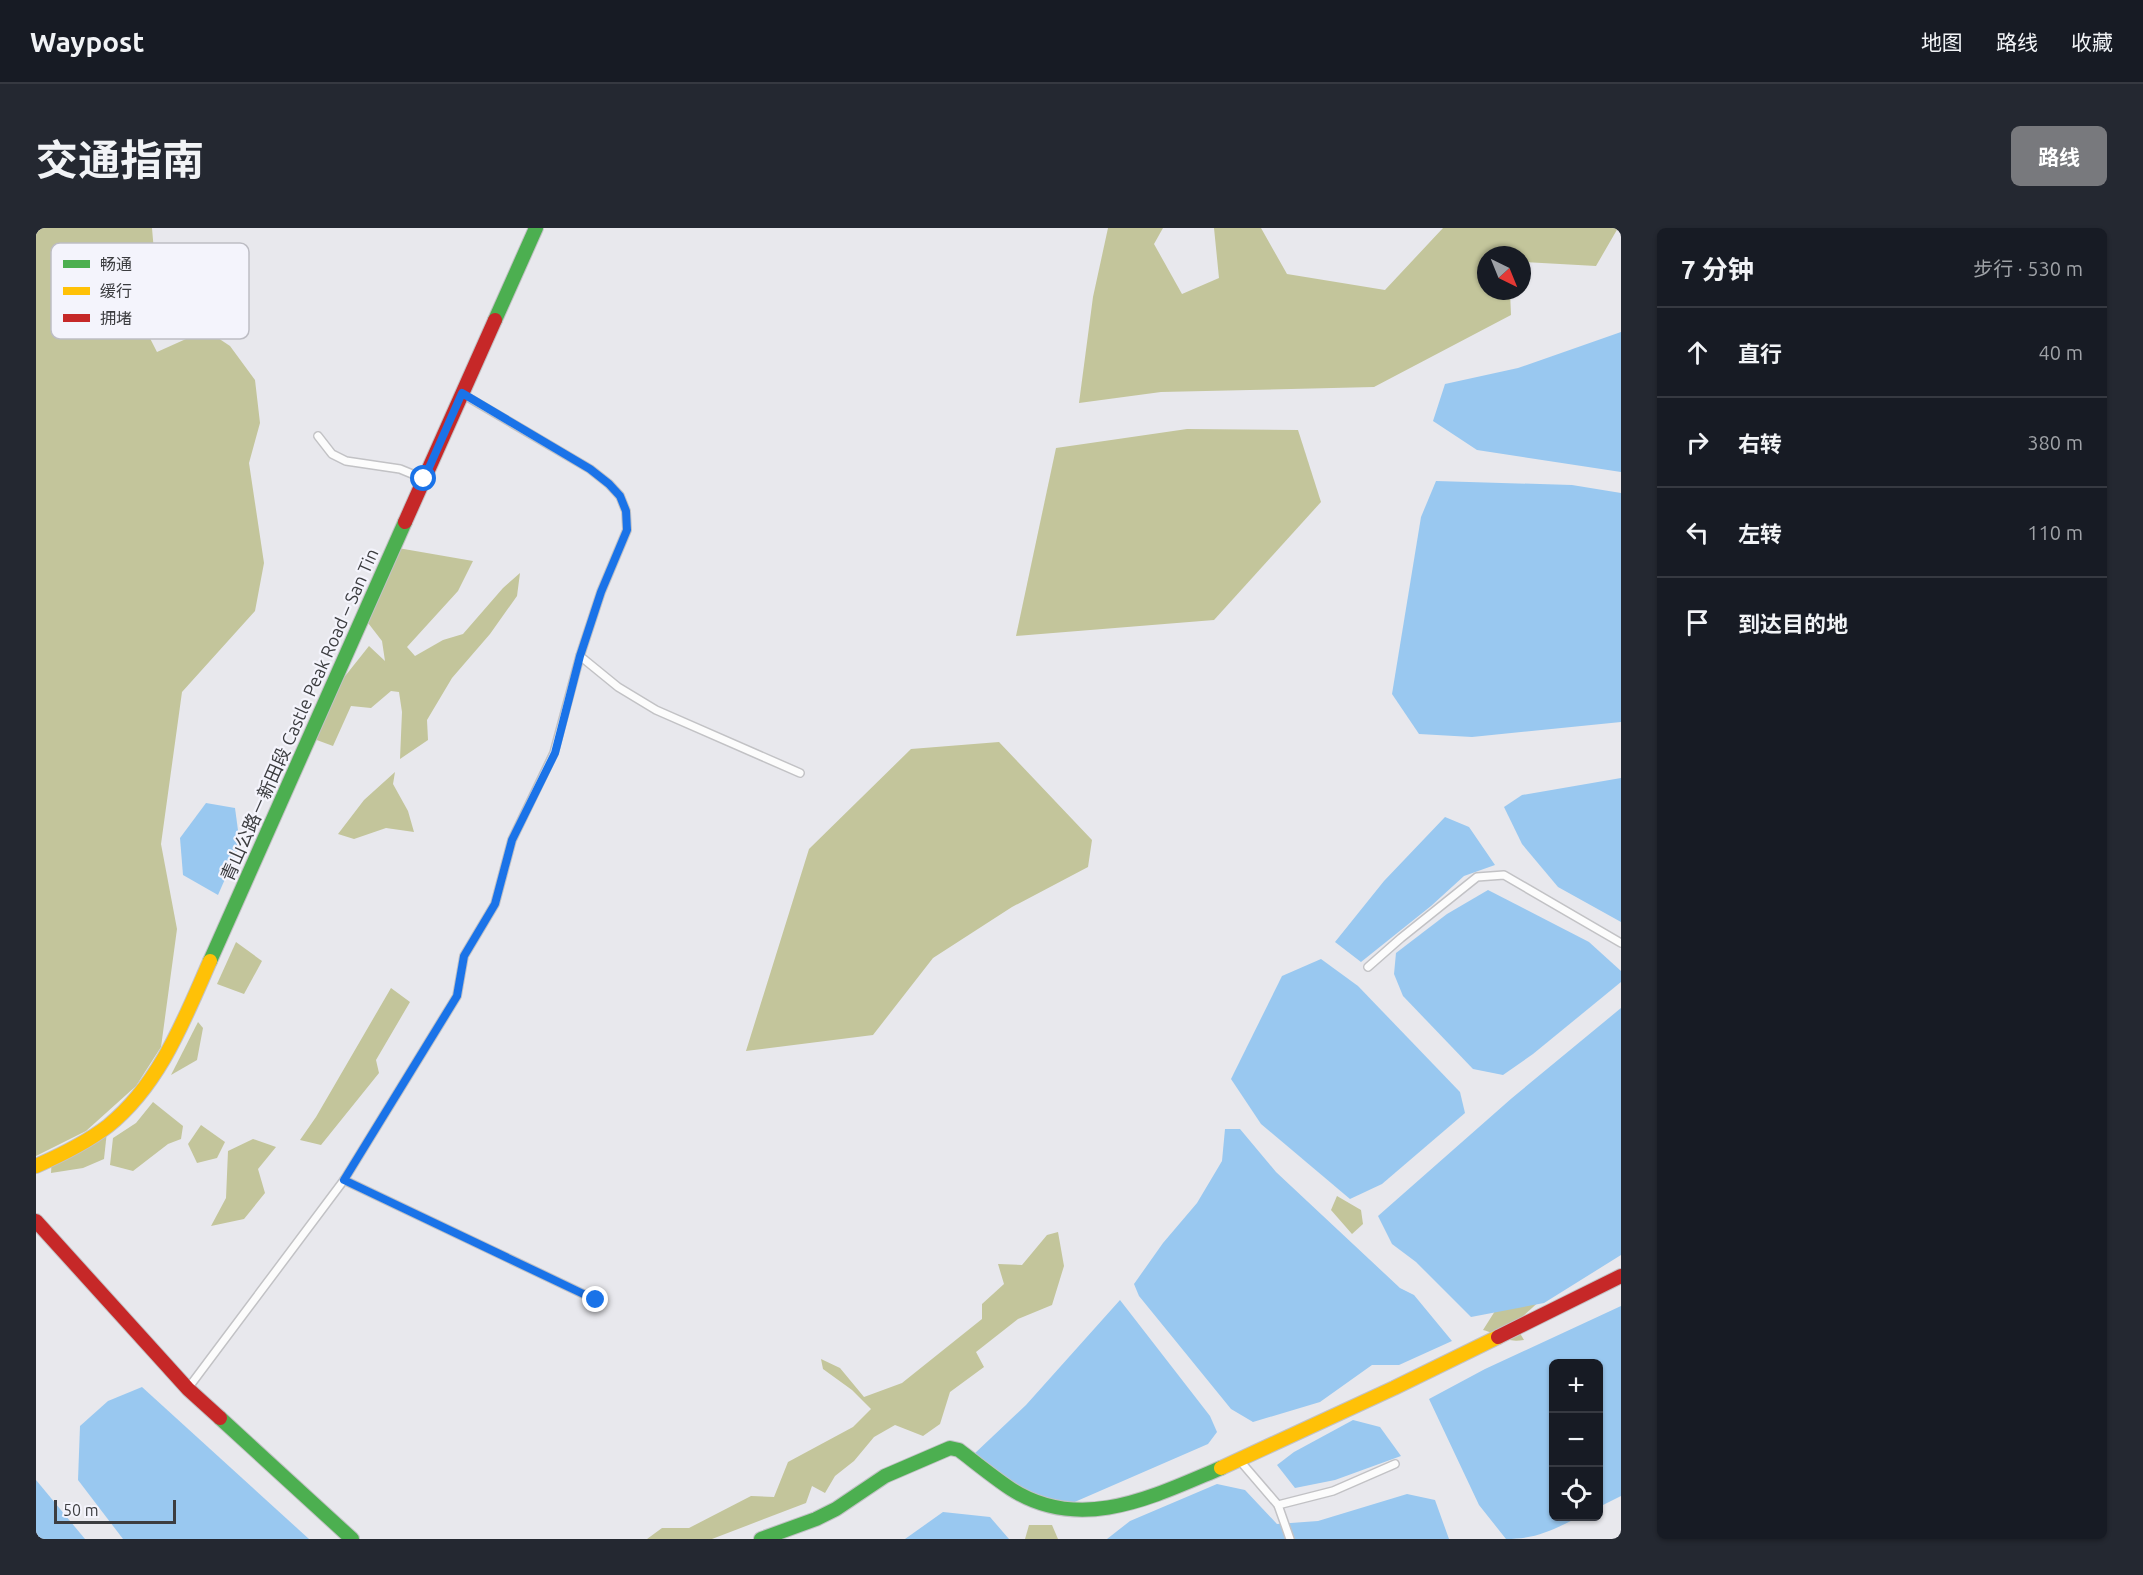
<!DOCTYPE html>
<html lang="zh">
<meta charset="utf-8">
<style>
body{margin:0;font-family:Ubuntu,"Noto Sans SC",sans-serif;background:#242831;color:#f1f3f6}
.controls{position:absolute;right:18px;bottom:18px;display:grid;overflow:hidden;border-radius:9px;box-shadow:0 2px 4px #0004}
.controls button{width:54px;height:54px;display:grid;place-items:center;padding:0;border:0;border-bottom:2px solid #363941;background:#171b24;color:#f1f3f6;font:30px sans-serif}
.compass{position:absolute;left:1441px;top:18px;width:54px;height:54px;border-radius:50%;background:#171b24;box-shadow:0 2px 4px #0004;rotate:137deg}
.scale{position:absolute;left:18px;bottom:15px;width:122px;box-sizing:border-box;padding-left:6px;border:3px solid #3c3d40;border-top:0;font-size:16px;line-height:21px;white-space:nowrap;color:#3c3d40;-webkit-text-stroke:4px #f4f4fc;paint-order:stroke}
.stop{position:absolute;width:18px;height:18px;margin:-14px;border:4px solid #1a73e8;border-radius:50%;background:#fff}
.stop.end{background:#1a73e8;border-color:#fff;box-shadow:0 2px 6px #0008}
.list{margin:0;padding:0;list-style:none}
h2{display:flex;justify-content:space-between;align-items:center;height:78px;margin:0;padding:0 24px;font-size:26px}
h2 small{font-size:20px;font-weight:400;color:#9ea1a6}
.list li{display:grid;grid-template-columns:39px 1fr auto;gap:18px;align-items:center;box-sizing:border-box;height:90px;padding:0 24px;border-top:2px solid #363941}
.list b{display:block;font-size:22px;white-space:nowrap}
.list em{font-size:20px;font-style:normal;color:#9ea1a6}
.icon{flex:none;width:33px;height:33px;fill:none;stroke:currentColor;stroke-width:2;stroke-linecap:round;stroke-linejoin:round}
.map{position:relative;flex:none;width:1585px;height:1311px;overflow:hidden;border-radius:9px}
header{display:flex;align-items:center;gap:36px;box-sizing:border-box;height:84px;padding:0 30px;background:#171b24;border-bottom:2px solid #363941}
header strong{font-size:28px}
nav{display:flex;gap:33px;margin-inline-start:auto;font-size:21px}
.intro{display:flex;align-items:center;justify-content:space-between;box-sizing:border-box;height:144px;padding:0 36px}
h1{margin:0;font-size:42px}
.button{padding:15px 27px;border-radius:9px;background:#78797d;color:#fff;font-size:21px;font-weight:700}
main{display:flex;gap:36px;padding:0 36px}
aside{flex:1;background:#171b24;border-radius:9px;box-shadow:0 2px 4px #0004}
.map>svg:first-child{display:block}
.forest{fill:#c3c59b}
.water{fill:#99c8f0}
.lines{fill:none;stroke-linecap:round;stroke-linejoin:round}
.lane-casing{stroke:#c2c2c5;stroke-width:10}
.fast-casing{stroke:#c2c2c5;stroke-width:16}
.slow-casing{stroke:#c2c2c5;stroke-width:16}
.jam-casing{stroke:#c2c2c5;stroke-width:16}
.lane{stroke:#fcfcfc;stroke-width:7}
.fast{stroke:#4caf50;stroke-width:14}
.slow{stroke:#ffc107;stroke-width:14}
.jam{stroke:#c62828;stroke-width:14}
.route{stroke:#1a73e8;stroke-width:8}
.labels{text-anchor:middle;stroke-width:4.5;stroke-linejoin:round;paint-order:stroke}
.street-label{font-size:18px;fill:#3c3d40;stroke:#f4f4fc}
.key{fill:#f4f4fc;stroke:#bdbdc4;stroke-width:1.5}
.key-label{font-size:16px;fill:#3c3d40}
</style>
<header>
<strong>Waypost</strong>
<nav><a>地图</a><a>路线</a><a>收藏</a></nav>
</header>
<div class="intro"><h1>交通指南</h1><a class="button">路线</a></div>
<main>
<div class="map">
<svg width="1585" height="1311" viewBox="0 0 1585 1311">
<rect width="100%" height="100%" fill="#e8e8ed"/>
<g class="forest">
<polygon points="0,0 116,0 119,35 94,71 121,124 170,102 194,118 219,152 224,195 213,235 228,335 219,383 146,464 125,616 141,701 125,819 100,858 50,903 0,928"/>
<polygon points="1072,0 1127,0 1118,16 1146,66 1183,50 1178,0 1225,0 1251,46 1349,62 1407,0 1582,0 1560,38 1486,34 1486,27 1450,27 1450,63 1474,63 1475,87 1338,159 1125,164 1043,175 1057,69"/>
<polygon points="1151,201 1262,202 1285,274 1178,392 980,408 1020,220"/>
<polygon points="362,320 437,333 422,363 371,419 379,428 407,412 427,406 467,360 484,345 481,368 454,406 416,450 391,492 392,512 364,531 366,484 363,464 355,463 335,480 315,478 297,518 278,511 302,457 333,418 349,433 346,413 329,391"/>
<polygon points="963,514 1056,612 1052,639 976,679 897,730 837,807 710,823 773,621 875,521"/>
<polygon points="359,544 357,556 372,583 378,604 350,600 318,611 302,606 328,572"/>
<polygon points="200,714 226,733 208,766 181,756"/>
<polygon points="355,760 374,774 340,832 343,845 285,917 264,912 280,889"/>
<polygon points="162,794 167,800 161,832 135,847"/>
<polygon points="117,874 147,898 145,911 132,916 97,943 74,937 77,910 100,895"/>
<polygon points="72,894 68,931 47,940 15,945 16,927"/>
<polygon points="165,897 189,914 181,930 161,935 152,916"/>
<polygon points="217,911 240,919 222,941 229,965 208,991 175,998 190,970 192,923"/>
<polygon points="1301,968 1325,982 1327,996 1316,1006 1295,982"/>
<polygon points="1022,1004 1028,1038 1016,1077 982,1091 940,1124 948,1139 914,1164 904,1196 887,1208 859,1197 838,1209 818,1233 799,1248 789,1265 776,1258 770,1275 676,1311 611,1311 626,1300 653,1300 715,1268 738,1269 752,1234 817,1199 835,1181 816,1162 787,1141 785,1131 804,1140 828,1169 866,1155 946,1091 946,1076 968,1056 962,1036 986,1037 1011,1007"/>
<path d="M1507 1070 1486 1089 1485 1107 1488 1112C1468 1115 1466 1107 1447 1102L1459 1083Z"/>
<polygon points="993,1297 1016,1297 1022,1311 989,1311"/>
</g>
<g class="water">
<polygon points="1585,104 1585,244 1441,222 1397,193 1409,156 1482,140"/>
<polygon points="1400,253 1536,257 1585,265 1585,494 1436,509 1383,506 1356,466 1385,289"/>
<polygon points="1585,550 1585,694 1522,659 1486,616 1468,579 1486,567"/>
<polygon points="170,575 199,580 204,617 182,667 147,647 144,610"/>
<polygon points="1409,589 1433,599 1459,637 1428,648 1395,678 1325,734 1299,714 1348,653"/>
<polygon points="1452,662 1553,714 1585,743 1585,754 1497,826 1467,847 1437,841 1367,768 1358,746 1360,725 1411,686"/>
<polygon points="1285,731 1322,758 1424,864 1429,885 1346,956 1314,971 1225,896 1195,851 1246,748"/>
<polygon points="1585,780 1585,1027 1508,1075 1435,1089 1380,1034 1356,1016 1342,988 1476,870"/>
<polygon points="1189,901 1204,901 1240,944 1364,1060 1378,1067 1416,1113 1363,1137 1336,1137 1284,1174 1217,1194 1195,1181 1103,1068 1098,1056 1127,1015 1161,975 1186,933"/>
<polygon points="1084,1072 1174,1188 1181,1204 1172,1216 1034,1276 960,1260 937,1227 990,1177"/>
<path d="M1585 1078V1268L1563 1279 1562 1136H1518V1288L1543 1289C1516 1302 1501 1311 1470 1311L1443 1277 1393 1171 1449 1141Z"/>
<polygon points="106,1159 273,1311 87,1311 42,1252 44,1198 72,1173"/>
<polygon points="1317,1192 1344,1199 1365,1228 1299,1252 1259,1260 1241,1237 1258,1224"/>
<polygon points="0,1252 49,1311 0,1311"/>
<polygon points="1181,1256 1209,1262 1241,1296 1282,1293 1371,1266 1399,1272 1413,1311 1071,1311 1094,1293"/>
<polygon points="907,1284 954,1289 973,1311 869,1311"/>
</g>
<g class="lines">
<defs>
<g id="lane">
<polyline points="282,208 296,226 310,233 364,241 386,250"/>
<polyline points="544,428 582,459 620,482 764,545"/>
<polyline points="1332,739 1365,710 1441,649 1468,647 1585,715"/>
<polyline points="308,952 560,1072"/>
<polyline points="153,1159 308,952 421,768 428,728 459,676 476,612 518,525 544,428 565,364 591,302 590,283 584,268 573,256 554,241 428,167"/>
<polyline points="1205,1234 1242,1277 1254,1311"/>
<polyline points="1242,1277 1297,1263 1359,1236"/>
</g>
<g id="fast">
<polyline points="459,92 500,0"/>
<polyline points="174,733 369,294"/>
<polyline points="184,1190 316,1311"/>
<path d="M725 1311 780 1291 800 1281 849 1248 914 1220 923 1222C940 1235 957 1249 975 1261 1045 1306 1118 1268 1185 1240"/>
</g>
<g id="slow">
<path d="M0 938C25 927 50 915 72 898 124 856 148 792 174 733"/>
<polyline points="1185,1240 1358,1160 1462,1109"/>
</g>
<g id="jam">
<polyline points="369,294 459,92"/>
<polyline points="0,993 152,1161 184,1190"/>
<polyline points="1462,1109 1585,1048"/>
</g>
</defs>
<use href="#lane" class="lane-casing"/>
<use href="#fast" class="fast-casing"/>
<use href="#slow" class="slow-casing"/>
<use href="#jam" class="jam-casing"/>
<use href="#lane" class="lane"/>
<use href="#fast" class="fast"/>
<use href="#slow" class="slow"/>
<use href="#jam" class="jam"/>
</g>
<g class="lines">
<polyline class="route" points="388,251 426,165 554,241 573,256 584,268 590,283 591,302 565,364 544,428 519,525 476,612 459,676 428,728 421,768 308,952 560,1072"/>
</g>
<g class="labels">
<g class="street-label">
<text transform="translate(264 487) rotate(-66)" y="6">青山公路－新田段 Castle Peak Road – San Tin</text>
</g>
</g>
<rect x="15" y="15" width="198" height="96" rx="9" class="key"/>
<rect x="27" y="32" width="27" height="8" fill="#4caf50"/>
<rect x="27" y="59" width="27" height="8" fill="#ffc107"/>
<rect x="27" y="86" width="27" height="8" fill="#c62828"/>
<g class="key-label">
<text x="64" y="42">畅通</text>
<text x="64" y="69">缓行</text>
<text x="64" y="96">拥堵</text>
</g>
</svg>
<div class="controls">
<button>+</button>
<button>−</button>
<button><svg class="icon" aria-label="locate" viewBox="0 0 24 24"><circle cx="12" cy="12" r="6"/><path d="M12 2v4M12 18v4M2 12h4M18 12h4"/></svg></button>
</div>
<svg class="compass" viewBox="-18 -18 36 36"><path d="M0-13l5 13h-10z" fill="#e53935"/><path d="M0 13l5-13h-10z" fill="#9ea1a6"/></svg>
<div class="scale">50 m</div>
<div class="stop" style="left:388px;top:251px"></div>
<div class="stop end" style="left:560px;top:1072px"></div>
</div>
<aside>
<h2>7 分钟<small>步行 · 530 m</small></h2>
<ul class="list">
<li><svg class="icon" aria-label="ahead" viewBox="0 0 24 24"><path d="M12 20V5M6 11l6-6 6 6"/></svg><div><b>直行</b></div><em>40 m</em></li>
<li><svg class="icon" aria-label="right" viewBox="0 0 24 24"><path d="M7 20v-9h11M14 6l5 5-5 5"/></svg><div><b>右转</b></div><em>380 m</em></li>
<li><svg class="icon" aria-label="left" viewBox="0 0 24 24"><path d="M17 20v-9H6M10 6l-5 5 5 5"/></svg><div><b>左转</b></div><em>110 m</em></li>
<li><svg class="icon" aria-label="arrive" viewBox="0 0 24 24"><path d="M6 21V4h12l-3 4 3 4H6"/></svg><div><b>到达目的地</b></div></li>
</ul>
</aside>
</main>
